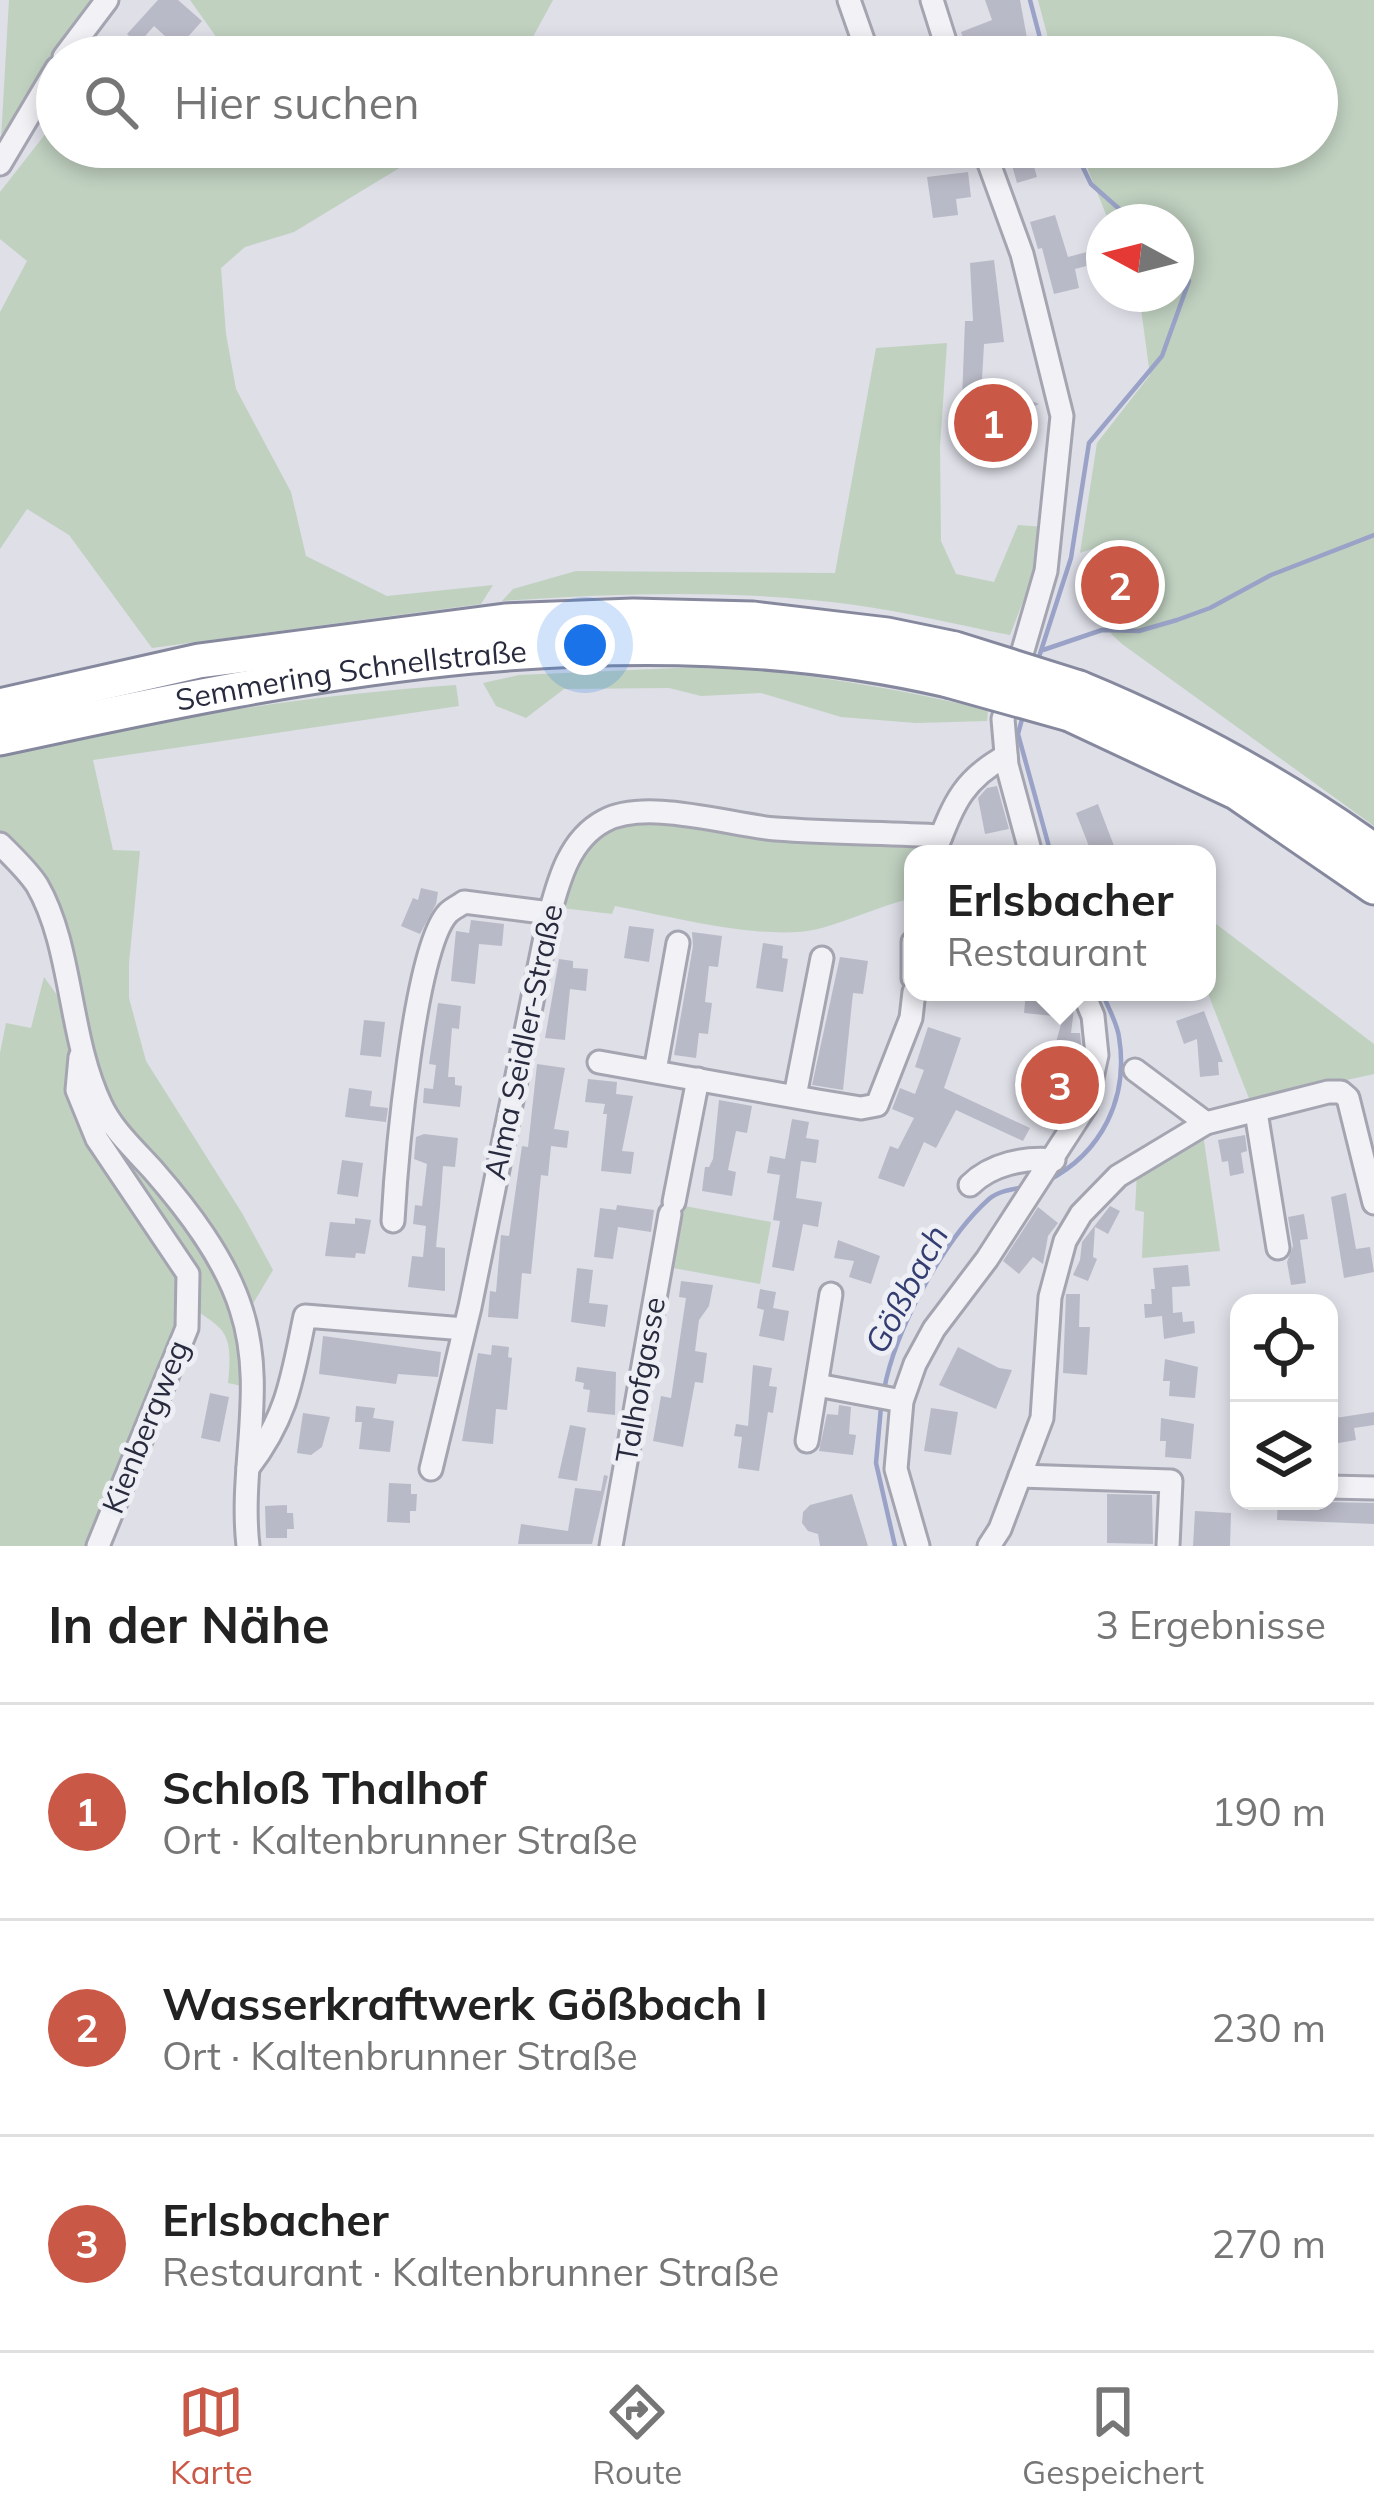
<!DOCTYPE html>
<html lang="de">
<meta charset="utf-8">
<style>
body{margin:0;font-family:Mulish,sans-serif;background:#f6f6f6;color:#222}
.controls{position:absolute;right:36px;bottom:36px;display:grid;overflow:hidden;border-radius:24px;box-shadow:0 6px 18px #0003}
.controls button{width:108px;height:108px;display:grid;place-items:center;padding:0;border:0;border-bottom:3px solid #e0e0e0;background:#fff;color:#222;font:60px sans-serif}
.compass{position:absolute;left:1086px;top:204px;width:108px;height:108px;border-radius:50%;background:#fff;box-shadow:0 6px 18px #0003;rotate:277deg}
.you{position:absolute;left:585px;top:645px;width:42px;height:42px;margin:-30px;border:9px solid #fff;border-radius:50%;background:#1a73e8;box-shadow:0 0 0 18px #1a73e833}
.badge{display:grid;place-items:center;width:78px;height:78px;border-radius:50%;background:#ca5846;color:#fff;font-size:39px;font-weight:700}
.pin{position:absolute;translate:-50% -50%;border:6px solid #fff;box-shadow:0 3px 12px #0006}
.popup{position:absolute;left:904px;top:845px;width:312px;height:156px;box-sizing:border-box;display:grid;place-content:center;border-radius:24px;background:#fff;filter:drop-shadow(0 3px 9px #0005);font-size:39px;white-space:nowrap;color:#767676}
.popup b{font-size:45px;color:#222}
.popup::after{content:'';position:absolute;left:50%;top:100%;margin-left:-24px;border:24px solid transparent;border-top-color:#fff}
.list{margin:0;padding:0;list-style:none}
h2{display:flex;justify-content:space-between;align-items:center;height:156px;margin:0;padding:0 48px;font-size:51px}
h2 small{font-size:39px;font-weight:400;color:#767676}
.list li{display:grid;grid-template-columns:78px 1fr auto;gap:36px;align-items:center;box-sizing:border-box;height:216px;padding:0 48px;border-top:3px solid #e0e0e0}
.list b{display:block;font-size:45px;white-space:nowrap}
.list p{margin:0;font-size:39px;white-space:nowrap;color:#767676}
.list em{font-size:39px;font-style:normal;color:#767676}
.icon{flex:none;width:66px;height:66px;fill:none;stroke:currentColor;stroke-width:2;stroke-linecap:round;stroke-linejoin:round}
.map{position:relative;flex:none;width:1374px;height:1546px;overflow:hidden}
.search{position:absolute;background:#fff;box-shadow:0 6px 18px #0003;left:36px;right:36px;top:36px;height:132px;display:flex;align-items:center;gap:30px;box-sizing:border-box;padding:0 42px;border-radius:66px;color:#767676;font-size:45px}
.sheet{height:804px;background:#fff}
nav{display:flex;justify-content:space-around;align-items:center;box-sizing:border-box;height:168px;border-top:3px solid #e0e0e0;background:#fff;font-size:33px;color:#767676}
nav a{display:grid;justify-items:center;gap:6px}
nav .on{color:#ca5846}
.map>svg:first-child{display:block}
.green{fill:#c0d1c0}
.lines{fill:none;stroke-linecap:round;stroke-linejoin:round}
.stream{stroke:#9aa3c7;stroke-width:4.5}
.building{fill:#b9bac7}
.minor-casing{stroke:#a4a5b1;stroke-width:27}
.highway-casing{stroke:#86899e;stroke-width:39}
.minor{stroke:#f1f1f6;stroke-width:21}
.highway{stroke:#fff;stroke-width:33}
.highway-bridge-casing{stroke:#86899e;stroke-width:39;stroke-linecap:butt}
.highway-bridge{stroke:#fff;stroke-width:33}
.labels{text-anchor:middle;stroke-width:10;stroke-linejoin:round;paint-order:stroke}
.street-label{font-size:30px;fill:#282a3e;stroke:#eeeff5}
.water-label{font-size:33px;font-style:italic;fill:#333d71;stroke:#eeeff5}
</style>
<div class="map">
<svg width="1374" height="1546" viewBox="0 0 1374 1546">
<rect width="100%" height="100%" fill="#dedfe7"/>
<g class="green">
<polygon points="9,0 100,0 0,157"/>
<polygon points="190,0 553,0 522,57 216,57 224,48"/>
<polygon points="1038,0 1374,0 1374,826 1122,644 1082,606 1095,548 1080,553 1097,443 1150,375 1139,294 1176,294 1176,222 1109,222 1079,147 1317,147 1317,57 1053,57"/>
<polygon points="57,119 57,147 102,147 106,155 116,147 434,147 294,232 245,247 221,268 226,334 236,389 291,492 306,556 387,596 493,585 481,604 152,648 69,535 27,509 0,549 0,312 27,261 0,239 0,192"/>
<path d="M947 343 940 447 941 541 956 574 994 582 1018 525 1045 527 1031 581 1010 635C958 625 907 612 855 605 738 589 619 593 502 601L513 589 576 571 835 573 876 348Z"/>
<path d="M722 666C813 675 900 689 988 710L987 721 916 723 841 717 761 693 701 696 669 688 564 689 526 718 496 706 483 683 519 675Z"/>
<path d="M456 685 459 706 93 760 113 850 140 851 129 963V998L146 1061 242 1213 273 1270 248 1312 245 1289 226 1258 111 1106 93 1062 65 942 0 836V757C142 720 309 695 456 685Z"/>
<path d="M668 822 922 841 924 854H913L912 898C881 906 852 919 822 928 768 943 670 916 615 906L612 914 562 908C586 834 589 824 668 822Z"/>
<polygon points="1207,917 1374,1044 1374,1074 1250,1101 1207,991"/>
<path d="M44 977 57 995 72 1060 172 1202 218 1278 233 1312 242 1386 228 1383C233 1331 227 1330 184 1303L182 1327 91 1546H0V1053L6 1023 31 1028Z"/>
<polygon points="1203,1134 1220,1251 1142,1258 1144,1212 1135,1210 1137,1171"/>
<polygon points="679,1205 771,1222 760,1284 668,1267"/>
</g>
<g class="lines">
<g class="stream">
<polyline points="1030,0 1045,57"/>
<polyline points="1073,147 1091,184 1134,222"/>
<polyline points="1043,650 1102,630 1139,631 1177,620 1210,608 1271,575 1374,535"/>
<polyline points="1038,660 1071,558 1089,443 1162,356 1189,281 1176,265"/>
<polyline points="1024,712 1018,734 1051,854"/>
<path d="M1047 1181C1102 1153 1129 1098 1119 1037 1117 1022 1107 1006 1102 992"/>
<path d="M884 1390C895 1330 944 1239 989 1199 998 1191 1013 1189 1025 1187"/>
<polyline points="881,1407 876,1463 895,1546"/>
</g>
</g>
<g class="building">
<polygon points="158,0 178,0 202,21 178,48 154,26 138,44 127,34"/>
<polygon points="985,0 1020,0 1027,38 1012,43 1010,37 968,52 961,32 992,20"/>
<polygon points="1048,147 1052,158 1033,163 1037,177 1017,183 1011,162 1019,159 1018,155"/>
<polygon points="968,172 971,197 956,199 958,215 933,218 927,177"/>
<polygon points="1055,215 1068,257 1098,249 1102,262 1075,269 1079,288 1054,294 1042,248 1038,249 1030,222"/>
<polygon points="994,260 1004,342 984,344 982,379 962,399 965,321 973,321 970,263"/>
<polygon points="1022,397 1039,404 1026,410 1025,437 1020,436 1019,440 959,435 962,401 1019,406"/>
<polygon points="1102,571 1141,574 1139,600 1100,597"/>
<polygon points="997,786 1009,829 985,834 978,798 987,788"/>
<polygon points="1098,804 1116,851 1106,854 1092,854 1076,813"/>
<polygon points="421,888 438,892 436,904 420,934 401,926 413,898 418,900"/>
<polygon points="471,920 504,924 502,946 479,944 475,984 451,981 456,931 469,933"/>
<polygon points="629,926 654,929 649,962 624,958"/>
<polygon points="692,932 722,936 718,967 709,966 705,1002 712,1003 708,1034 699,1033 696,1058 674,1055 693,946"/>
<polygon points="763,943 783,946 782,958 788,959 783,992 756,988"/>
<polygon points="840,957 868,961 863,994 853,993 843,1090 812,1085"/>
<polygon points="559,959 573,961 573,968 588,969 586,991 570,989 565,1040 545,1038"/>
<polygon points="1026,992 1069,995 1074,1009 1071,1033 1080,1033 1082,1054 1064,1112 1039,1104 1063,1017 1024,1013"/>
<polygon points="438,1003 461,1006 459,1029 452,1028 448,1077 455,1077 455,1085 462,1086 460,1107 423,1103 424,1088 433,1089 436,1065 429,1064"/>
<polygon points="1204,1011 1223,1062 1218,1062 1219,1075 1200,1077 1197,1039 1184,1044 1176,1021"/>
<polygon points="364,1020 385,1022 381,1057 360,1055"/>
<polygon points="928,1027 961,1038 944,1088 1030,1128 1023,1141 956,1110 936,1148 924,1142 904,1187 878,1178 890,1146 898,1149 914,1118 892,1109 900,1088 915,1094 924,1070 915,1067"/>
<polygon points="537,1064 565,1068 554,1129 569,1131 567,1148 551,1146 548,1176 541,1175 531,1274 522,1273 518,1319 488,1317 490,1291 496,1292 501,1235 509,1236 522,1146 528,1147"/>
<polygon points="588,1079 617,1082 616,1094 633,1096 622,1151 634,1152 631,1174 601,1171 607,1114 603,1114 605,1104 585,1102"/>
<polygon points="349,1088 372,1091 370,1106 388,1108 386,1122 345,1117"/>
<polygon points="719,1100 752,1106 747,1133 736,1131 728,1170 736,1172 732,1196 702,1191 705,1167 709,1167 713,1159"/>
<polygon points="792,1119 809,1122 806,1138 819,1140 816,1163 801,1161 796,1198 822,1202 818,1227 803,1224 794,1271 772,1267 780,1221 773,1220 780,1175 767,1173 770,1156 785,1159"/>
<polygon points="424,1134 458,1138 455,1167 443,1166 440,1206 436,1247 445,1248 445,1291 408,1287 412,1256 423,1257 426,1226 413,1224 415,1205 422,1206 427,1164 414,1159 416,1137"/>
<polygon points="1245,1135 1247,1151 1241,1153 1244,1173 1230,1176 1228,1161 1222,1162 1218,1140"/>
<polygon points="342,1160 363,1163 358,1197 337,1194"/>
<polygon points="1346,1193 1356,1249 1370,1247 1374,1272 1344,1278 1331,1197"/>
<polygon points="617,1205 654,1210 651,1232 618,1227 613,1259 594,1257 600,1208 616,1210"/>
<polygon points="1110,1206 1120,1211 1108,1234 1095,1227 1093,1257 1097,1259 1088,1281 1073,1275 1080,1260 1082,1242"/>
<polygon points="1038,1207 1058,1223 1048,1236 1043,1264 1033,1257 1019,1274 1003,1261"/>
<polygon points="1304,1214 1308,1239 1300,1240 1306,1283 1291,1285 1287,1262 1293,1246 1288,1217"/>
<polygon points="355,1218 371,1220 365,1254 356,1253 355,1258 325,1256 330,1222 355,1224"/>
<polygon points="838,1240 880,1256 871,1284 849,1277 854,1261 834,1258"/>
<polygon points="1188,1265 1190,1286 1172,1287 1173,1313 1182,1312 1183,1322 1194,1321 1195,1333 1164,1339 1162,1316 1145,1318 1144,1304 1152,1304 1151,1289 1155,1289 1153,1268"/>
<polygon points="577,1268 593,1270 589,1303 608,1305 605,1327 571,1322"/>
<polygon points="681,1281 713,1285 709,1306 699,1320 695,1351 707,1353 703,1383 695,1382 683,1447 653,1441 661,1396 671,1398 686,1298 679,1297"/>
<polygon points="760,1289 776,1292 773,1308 789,1311 784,1341 759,1336 764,1310 757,1308"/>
<polygon points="1066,1294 1080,1294 1079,1327 1090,1327 1087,1375 1063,1373"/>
<polygon points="323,1336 441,1352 438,1377 398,1374 396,1384 319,1374"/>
<polygon points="492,1345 509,1347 508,1357 512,1358 507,1410 496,1409 493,1444 462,1441 478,1353 491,1355"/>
<polygon points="958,1347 999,1368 1012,1370 996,1409 939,1385"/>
<polygon points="1165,1359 1198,1367 1195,1398 1169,1396 1170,1381 1163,1381"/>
<polygon points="753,1365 772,1368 769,1386 777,1387 773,1413 768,1412 759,1471 738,1468 742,1437 734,1436 736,1424 748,1426"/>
<polygon points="577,1367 616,1372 615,1415 587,1412 590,1390 583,1389 584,1383 575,1381"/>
<polygon points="210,1393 229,1397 220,1442 201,1438"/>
<polygon points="839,1405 851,1407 849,1434 856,1435 853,1455 819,1451 827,1414 838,1415"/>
<polygon points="356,1406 375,1408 373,1418 394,1421 390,1452 359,1449 362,1422 355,1422"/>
<polygon points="931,1408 958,1412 951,1455 924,1451"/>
<polygon points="1374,1412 1374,1425 1354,1428 1356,1440 1333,1444 1329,1419"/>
<polygon points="303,1413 330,1417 322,1447 311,1455 297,1453"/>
<polygon points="1161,1418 1194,1424 1191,1459 1165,1457 1166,1441 1160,1441"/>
<polygon points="570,1425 586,1428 577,1481 558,1478"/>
<polygon points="604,1475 608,1476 592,1544 518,1544 521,1524 568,1531 575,1488 601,1491"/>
<polygon points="389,1483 411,1484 411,1494 417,1494 416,1511 410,1511 410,1523 387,1522"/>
<polygon points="852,1494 868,1546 820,1546 818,1534 808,1531 802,1523 803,1512 810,1505"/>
<polygon points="1107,1494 1152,1495 1153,1544 1107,1543"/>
<polygon points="1278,1501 1374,1503 1374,1524 1277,1520"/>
<polygon points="287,1505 287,1513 293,1513 294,1529 287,1529 287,1538 266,1538 265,1506"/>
<polygon points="1195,1511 1231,1513 1230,1546 1193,1546"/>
</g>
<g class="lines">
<defs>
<g id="minor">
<polyline points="849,0 869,57"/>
<polyline points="932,0 950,57"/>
<polyline points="64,57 107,0"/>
<polyline points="983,147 1022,254 1062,416 1046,571 1003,719 1007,765 1031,854"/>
<polyline points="0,164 57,68"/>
<path d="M0 844C13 857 27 870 37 885 73 947 68 1036 101 1105 112 1129 135 1150 153 1170 187 1209 225 1258 241 1309 267 1388 239 1466 248 1546"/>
<path d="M934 854C953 807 960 781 1006 756"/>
<polyline points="913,942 913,978"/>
<polyline points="80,1057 77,1090 97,1139 188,1274 187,1328 98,1546"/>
<polyline points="599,1062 818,1101 861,1108 877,1105 911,1018 914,992"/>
<polyline points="1135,1070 1206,1123 1328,1092 1341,1092 1348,1098 1374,1203"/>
<polyline points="655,1071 678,943"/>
<polyline points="795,1096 822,958"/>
<polyline points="1256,1112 1278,1248"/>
<path d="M970 1185C991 1164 1025 1157 1054 1160"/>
<polyline points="674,1202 698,1079"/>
<path d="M393 1221C396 1165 414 948 448 913 453 908 459 906 464 902L550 913"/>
<polyline points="817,1385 902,1401"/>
<polyline points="807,1441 831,1294"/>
<path d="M248 1468C288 1416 292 1378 305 1316L464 1329"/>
<path d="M431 1469 470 1307 550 913C559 879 570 839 604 821 646 798 729 825 776 829 831 833 886 833 941 836"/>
<polyline points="1020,1476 1171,1481 1168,1546"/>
<polyline points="1329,1487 1374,1488"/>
<polyline points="611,1546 670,1214"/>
<polyline points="918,1546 896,1469 902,1401 915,1364 934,1329 987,1259 1086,1106 1097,1055 1093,1016 1083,992"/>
<polyline points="989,1546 1000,1529 1042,1418 1050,1297 1065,1241 1081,1214 1118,1176 1206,1123"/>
</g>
<g id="highway">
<path d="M1079 688C1186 732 1281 784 1374 851"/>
<polyline points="0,706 199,661 505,621 633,616 753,619 887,635 955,649"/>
<polyline points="1070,714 1236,792 1374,887"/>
<path id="s1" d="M0 738C311 670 631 607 948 680"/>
</g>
</defs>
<use href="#minor" class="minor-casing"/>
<use href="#highway" class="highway-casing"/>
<use href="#minor" class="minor"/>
<use href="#highway" class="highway"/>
<defs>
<g id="highway-bridge">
<polyline points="955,649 1079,688"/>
<polyline points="948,680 1070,714"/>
</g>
</defs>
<use href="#highway-bridge" class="highway-bridge-casing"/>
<use href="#highway-bridge" class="highway-bridge"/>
</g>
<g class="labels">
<g class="street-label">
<text dy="10" stroke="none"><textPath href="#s1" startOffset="357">Semmering Schnellstraße</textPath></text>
<text transform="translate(524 1042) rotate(-78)" y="10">Alma Seidler-Straße</text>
<text transform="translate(641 1380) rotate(-80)" y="10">Talhofgasse</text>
<text transform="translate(146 1427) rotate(-68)" y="10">Kienbergweg</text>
</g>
<g class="water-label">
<text transform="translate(906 1289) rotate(-62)" y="12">Gößbach</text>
</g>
</g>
</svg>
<div class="controls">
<button><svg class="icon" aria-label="locate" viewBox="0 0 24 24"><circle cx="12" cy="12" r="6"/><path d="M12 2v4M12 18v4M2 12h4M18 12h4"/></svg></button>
<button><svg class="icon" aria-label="layers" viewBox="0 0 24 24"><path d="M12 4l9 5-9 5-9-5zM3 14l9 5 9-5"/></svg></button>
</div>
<svg class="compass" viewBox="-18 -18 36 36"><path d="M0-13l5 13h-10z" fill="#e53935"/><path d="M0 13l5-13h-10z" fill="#767676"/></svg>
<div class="you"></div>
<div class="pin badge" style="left:993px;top:423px">1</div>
<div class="pin badge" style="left:1120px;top:585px">2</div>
<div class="pin badge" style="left:1060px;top:1085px">3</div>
<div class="popup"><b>Erlsbacher</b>Restaurant</div>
<div class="search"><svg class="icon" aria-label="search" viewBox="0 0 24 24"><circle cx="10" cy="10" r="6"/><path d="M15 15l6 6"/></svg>Hier suchen</div>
</div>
<section class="sheet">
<h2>In der Nähe<small>3 Ergebnisse</small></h2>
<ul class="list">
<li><span class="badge">1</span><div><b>Schloß Thalhof</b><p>Ort · Kaltenbrunner Straße</p></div><em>190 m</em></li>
<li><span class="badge">2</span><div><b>Wasserkraftwerk Gößbach I</b><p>Ort · Kaltenbrunner Straße</p></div><em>230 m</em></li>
<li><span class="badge">3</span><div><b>Erlsbacher</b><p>Restaurant · Kaltenbrunner Straße</p></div><em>270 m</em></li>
</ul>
</section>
<nav>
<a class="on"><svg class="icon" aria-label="map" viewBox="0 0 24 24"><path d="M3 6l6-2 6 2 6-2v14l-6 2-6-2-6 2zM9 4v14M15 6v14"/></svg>Karte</a>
<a><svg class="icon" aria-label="directions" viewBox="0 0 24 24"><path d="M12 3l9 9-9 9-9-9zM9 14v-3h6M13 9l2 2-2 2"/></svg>Route</a>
<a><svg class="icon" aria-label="saved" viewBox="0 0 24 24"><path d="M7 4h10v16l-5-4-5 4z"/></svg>Gespeichert</a>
</nav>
